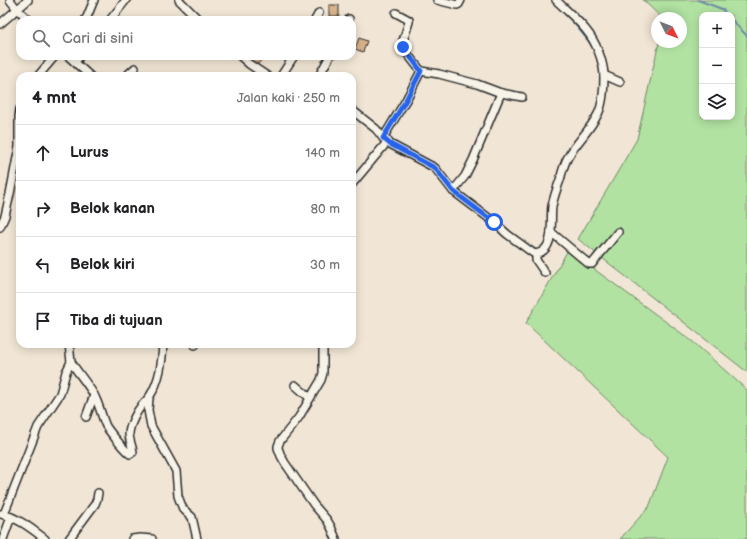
<!DOCTYPE html>
<html lang="id">
<meta charset="utf-8">
<style>
body{margin:0;font-family:"Balsamiq Sans",sans-serif;background:#f2f2f2;color:#202124}
.controls{position:absolute;right:12px;top:12px;display:grid;overflow:hidden;border-radius:8px;box-shadow:0 2px 10px #0003}
.controls button{width:36px;height:36px;display:grid;place-items:center;padding:0;border:0;border-bottom:1px solid #e0e0e0;background:#fff;color:#202124;font:20px sans-serif}
.compass{position:absolute;left:651px;top:12px;width:36px;height:36px;border-radius:50%;background:#fff;box-shadow:0 2px 10px #0003;rotate:132deg}
.stop{position:absolute;width:12px;height:12px;margin:-9px;border:3px solid #2563eb;border-radius:50%;background:#fff}
.stop.end{background:#2563eb;border-color:#fff;box-shadow:0 1px 4px #0008}
.list{margin:0;padding:0;list-style:none}
h2{display:flex;justify-content:space-between;align-items:center;height:52px;margin:0;padding:0 16px;font-size:17px}
h2 small{font-size:13px;font-weight:400;color:#757577}
.list li{display:grid;grid-template-columns:26px 1fr auto;gap:12px;align-items:center;box-sizing:border-box;height:56px;padding:0 16px;border-top:1px solid #e0e0e0}
.list b{display:block;font-size:15px;white-space:nowrap}
.list em{font-size:13px;font-style:normal;color:#757577}
.icon{flex:none;width:22px;height:22px;fill:none;stroke:currentColor;stroke-width:2;stroke-linecap:round;stroke-linejoin:round}
.map{position:relative;flex:none;width:747px;height:539px;overflow:hidden}
.search{position:absolute;background:#fff;box-shadow:0 2px 10px #0003;left:16px;top:16px;width:340px;height:44px;display:flex;align-items:center;gap:10px;box-sizing:border-box;padding:0 14px;border-radius:12px;color:#757577;font-size:15px}
.panel{position:absolute;background:#fff;box-shadow:0 2px 10px #0003;left:16px;top:72px;width:340px;height:276px;border-radius:12px}
.map>svg:first-child{display:block}
.green{fill:#b1e2a2;stroke:#6e8666;fill-rule:evenodd}
.lines{fill:none;stroke-linecap:round;stroke-linejoin:round}
.stream{stroke:#6e8ca5;stroke-width:2}
.building{fill:#dab38b;stroke:#2b2b2b}
.street-casing{stroke:#2b2b2b;stroke-width:10}
.street{stroke:#f7f3e8;stroke-width:7}
.route{stroke:#2563eb;stroke-width:5}
</style>
<div class="map">
<svg width="747" height="539" viewBox="0 0 747 539">
<rect width="100%" height="100%" fill="#f1e6d5"/>
<filter id="ink" filterUnits="userSpaceOnUse"><feTurbulence type="fractalNoise" baseFrequency=".025" numOctaves="2"/><feDisplacementMap in="SourceGraphic" scale="8" xChannelSelector="R" yChannelSelector="G"/><feConvolveMatrix kernelMatrix="1 2 1 2 8 2 1 2 1" color-interpolation-filters="sRGB"/></filter>
<g filter="url(#ink)">
<g class="green">
<path d="M643 0H747V372L578 239 637 139 659 42H681V18H662ZM702 15H732V117H702Z"/>
<polygon points="568,250 692,341 747,390 747,539 620,539 649,507 668,457 526,323"/>
</g>
<g class="lines">
<g class="stream">
<polyline points="698,0 722,9 727,15"/>
<polyline points="570,18 591,44"/>
<polyline points="732,20 747,36"/>
<polyline points="458,189 469,199"/>
<polyline points="528,245 537,250"/>
</g>
</g>
<g class="building">
<rect x="329" y="5" width="10" height="11"/>
<polygon points="359,38 367,41 363,52 355,49"/>
<polygon points="253,56 263,56 264,57 256,66 249,59"/>
</g>
<g class="lines">
<defs>
<g id="street">
<polyline points="10,0 17,9 29,20"/>
<polyline points="179,0 199,20"/>
<polyline points="437,0 457,5 459,4 461,0"/>
<path d="M396 13 409 20V22L402 44C406 54 414 62 421 71L439 74 477 84 501 93 522 97"/>
<polyline points="85,20 87,17 94,0"/>
<polyline points="110,20 126,0"/>
<polyline points="315,20 319,13"/>
<polyline points="349,20 349,19"/>
<polyline points="0,24 28,0"/>
<polyline points="68,56 90,76"/>
<polyline points="240,56 249,64 267,76"/>
<polyline points="75,62 80,56"/>
<polyline points="604,75 620,82"/>
<polyline points="38,76 55,56"/>
<polyline points="126,76 135,68"/>
<polyline points="281,76 294,56"/>
<polyline points="319,76 330,56"/>
<path d="M352 110 376 129 383 138 390 144 435 168 453 191 494 222 507 234 533 253 536 254C556 250 550 221 552 206 554 197 557 188 560 180 562 172 564 164 568 157 577 142 590 130 598 114 603 104 604 87 604 75 603 60 596 42 586 30 578 20 566 10 556 0"/>
<polyline points="383,138 406,100 421,71"/>
<polyline points="352,184 388,141"/>
<polyline points="453,191 465,176 473,160 501,93"/>
<polyline points="0,227 5,216 10,194 19,147 19,117 20,109"/>
<polyline points="551,232 589,264 592,264 618,232"/>
<polyline points="536,254 536,260 545,273"/>
<polyline points="323,344 323,373 321,380 299,417 280,441 278,446 278,448 281,456 285,463 314,505 327,520 331,527 336,539"/>
<polyline points="195,345 195,344"/>
<path d="M71 362C78 373 87 383 94 395 99 404 101 414 105 424 106 428 126 452 130 454L133 452C132 445 129 440 129 433 130 425 136 412 142 405 145 402 148 399 150 396 160 380 162 362 163 344"/>
<polyline points="295,385 310,398"/>
<polyline points="149,398 148,410 151,426 176,471 178,496 181,504 183,509 192,517 197,539"/>
<polyline points="86,417 94,395"/>
<path d="M1 514C17 517 32 529 45 539"/>
<polyline points="4,514 38,427 60,394 66,372 71,362 69,344"/>
<polyline points="3,539 11,517"/>
<polyline points="69,539 95,504 97,499 98,493"/>
<polyline points="132,539 140,538 152,539"/>
</g>
</defs>
<use href="#street" class="street-casing"/>
<use href="#street" class="street"/>
</g>
</g>
<g class="lines" filter="url(#ink)">
<polyline class="route" points="403,47 421,71 406,100 383,138 390,144 435,168 453,191 494,222"/>
</g>
</svg>
<div class="controls">
<button>+</button>
<button>−</button>
<button><svg class="icon" aria-label="layers" viewBox="0 0 24 24"><path d="M12 4l9 5-9 5-9-5zM3 14l9 5 9-5"/></svg></button>
</div>
<svg class="compass" viewBox="-18 -18 36 36"><path d="M0-13l5 13h-10z" fill="#e53935"/><path d="M0 13l5-13h-10z" fill="#757577"/></svg>
<div class="stop" style="left:494px;top:222px"></div>
<div class="stop end" style="left:403px;top:47px"></div>
<div class="search"><svg class="icon" aria-label="search" viewBox="0 0 24 24"><circle cx="10" cy="10" r="6"/><path d="M15 15l6 6"/></svg>Cari di sini</div>
<section class="panel">
<h2>4 mnt<small>Jalan kaki · 250 m</small></h2>
<ul class="list">
<li><svg class="icon" aria-label="ahead" viewBox="0 0 24 24"><path d="M12 20V5M6 11l6-6 6 6"/></svg><div><b>Lurus</b></div><em>140 m</em></li>
<li><svg class="icon" aria-label="right" viewBox="0 0 24 24"><path d="M7 20v-9h11M14 6l5 5-5 5"/></svg><div><b>Belok kanan</b></div><em>80 m</em></li>
<li><svg class="icon" aria-label="left" viewBox="0 0 24 24"><path d="M17 20v-9H6M10 6l-5 5 5 5"/></svg><div><b>Belok kiri</b></div><em>30 m</em></li>
<li><svg class="icon" aria-label="arrive" viewBox="0 0 24 24"><path d="M6 21V4h12l-3 4 3 4H6"/></svg><div><b>Tiba di tujuan</b></div></li>
</ul>
</section>
</div>
